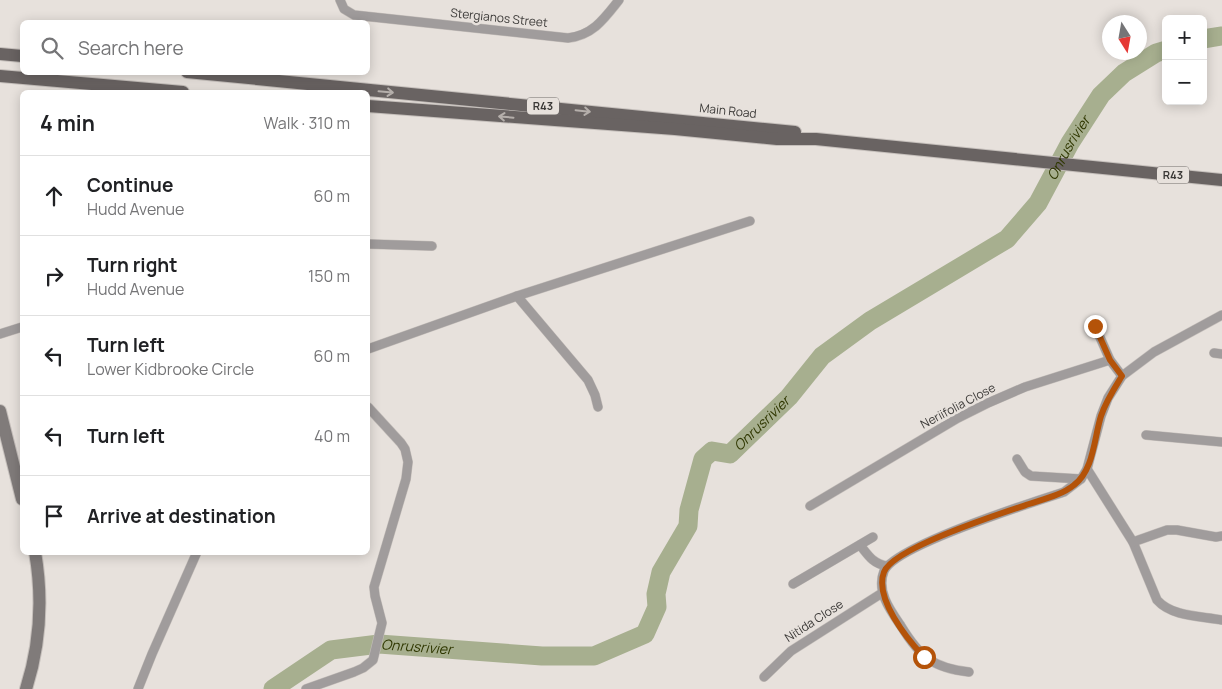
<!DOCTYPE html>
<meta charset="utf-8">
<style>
body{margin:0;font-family:Manrope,sans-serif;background:#f2f2f2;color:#202124}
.controls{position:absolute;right:15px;top:15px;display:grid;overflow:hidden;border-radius:8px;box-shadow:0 2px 12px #0003}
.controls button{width:45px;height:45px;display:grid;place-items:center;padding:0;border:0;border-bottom:1px solid #e0e0e0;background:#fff;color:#202124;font:25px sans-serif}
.compass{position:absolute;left:1102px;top:15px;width:45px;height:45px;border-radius:50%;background:#fff;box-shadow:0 2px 12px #0003;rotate:169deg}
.stop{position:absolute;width:15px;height:15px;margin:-11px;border:4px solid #b45309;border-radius:50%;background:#fff}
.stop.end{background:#b45309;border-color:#fff;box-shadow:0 1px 5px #0008}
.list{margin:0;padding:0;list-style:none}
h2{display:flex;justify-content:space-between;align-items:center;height:65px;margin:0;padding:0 20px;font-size:21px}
h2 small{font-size:16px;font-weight:400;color:#757577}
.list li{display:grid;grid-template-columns:32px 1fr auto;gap:15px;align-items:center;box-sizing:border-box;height:80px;padding:0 20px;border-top:1px solid #e0e0e0}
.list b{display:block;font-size:19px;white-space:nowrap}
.list p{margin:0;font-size:16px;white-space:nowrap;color:#757577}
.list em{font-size:16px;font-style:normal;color:#757577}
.icon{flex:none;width:28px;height:28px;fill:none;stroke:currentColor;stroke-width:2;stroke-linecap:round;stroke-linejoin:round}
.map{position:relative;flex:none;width:1222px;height:689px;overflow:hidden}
.search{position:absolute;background:#fff;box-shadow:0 2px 12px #0003;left:20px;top:20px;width:350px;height:55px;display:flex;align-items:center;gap:12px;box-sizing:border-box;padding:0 18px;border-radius:8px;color:#757577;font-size:19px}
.panel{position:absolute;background:#fff;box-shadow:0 2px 12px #0003;left:20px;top:90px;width:350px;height:465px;border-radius:8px}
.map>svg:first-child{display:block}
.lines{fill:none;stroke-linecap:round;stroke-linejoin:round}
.river{stroke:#a7af8f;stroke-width:19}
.minor-casing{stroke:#c5bfbb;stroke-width:10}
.secondary-casing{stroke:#c5bfbb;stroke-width:14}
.primary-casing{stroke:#c5bfbb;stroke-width:14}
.minor{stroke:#a09c9c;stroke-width:9}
.secondary{stroke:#807b7a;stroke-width:12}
.primary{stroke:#696362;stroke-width:12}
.oneway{stroke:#b5afab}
.route{stroke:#b45309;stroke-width:6}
.labels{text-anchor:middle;stroke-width:5;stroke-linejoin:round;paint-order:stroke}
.shield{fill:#e7e1dc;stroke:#6f6b68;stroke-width:1}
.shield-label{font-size:11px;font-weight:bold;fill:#3b3937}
.street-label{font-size:12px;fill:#3b3937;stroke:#e7e1dc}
.water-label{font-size:14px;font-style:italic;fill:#2f3700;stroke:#e7e1dc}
</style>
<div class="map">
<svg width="1222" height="689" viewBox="0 0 1222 689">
<rect width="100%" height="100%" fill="#e7e1dc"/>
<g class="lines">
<g class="river">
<polyline points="1203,39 1222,36"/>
<path id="s1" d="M273 689 331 650 379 644 542 656H594L645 634 657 607 656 594 661 572 688 526 689 510 703 459 712 451 730 454 789 397 822 356 870 321 1007 239 1038 203 1070 143 1101 95 1124 73 1156 53 1166 50"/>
</g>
<defs>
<g id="minor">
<path d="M340 0 344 9 354 15 568 38C593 35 604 19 619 0"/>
<polyline points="368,244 432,246"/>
<polyline points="517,296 750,221"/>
<polyline points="1095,326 1110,360 1122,376"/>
<polyline points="0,334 22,327"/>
<polyline points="368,349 517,296 588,380 595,395 598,407"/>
<polyline points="1214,353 1222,354"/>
<polyline points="1146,435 1222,442"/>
<polyline points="1017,459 1025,472 1031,476 1081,479"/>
<path d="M1087 469 1133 542 1157 600C1172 617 1201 616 1222 620"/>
<polyline points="810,506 958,418 988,403 1025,387 1110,360"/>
<polyline points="1133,542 1167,530 1177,530 1216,537 1222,536"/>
<path d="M860 545C868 555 873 564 887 566"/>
<polyline points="793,584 873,537"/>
<path d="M969 672C933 668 920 657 901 626 890 610 876 591 884 571 895 546 1033 502 1064 492L1081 479 1087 469 1101 416 1108 398 1122 376 1154 352 1222 315"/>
<polyline points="764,677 791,651 882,593"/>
<polyline points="138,689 152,654 197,552"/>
<polyline points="306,689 354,672 363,668 373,660 382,623 375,596 374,587 406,479 408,462 405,449 401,443 368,407"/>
</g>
<g id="secondary">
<polyline points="0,411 22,499"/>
<path d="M26 689C40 645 43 598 35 552"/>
</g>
<g id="primary">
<polyline points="0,54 22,56"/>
<polyline points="187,72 795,132"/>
<polyline points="0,76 183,92"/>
<polyline points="368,106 675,129 777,139 816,139 1222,180"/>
</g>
</defs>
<use href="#minor" class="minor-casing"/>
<use href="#secondary" class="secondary-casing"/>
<use href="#primary" class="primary-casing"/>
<use href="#minor" class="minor"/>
<use href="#secondary" class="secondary"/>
<use href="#primary" class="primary"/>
</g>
<defs><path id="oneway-shaft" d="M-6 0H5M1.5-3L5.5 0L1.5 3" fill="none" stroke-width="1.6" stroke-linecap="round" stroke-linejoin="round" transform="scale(1.25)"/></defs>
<g class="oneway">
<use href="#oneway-shaft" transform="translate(386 92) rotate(5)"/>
<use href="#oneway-shaft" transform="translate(583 111) rotate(6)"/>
<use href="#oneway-shaft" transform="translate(506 117) rotate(-175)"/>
</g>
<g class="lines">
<path class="route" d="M924 657C907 639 874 598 884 572 893 548 1002 513 1029 504 1044 499 1062 495 1074 485 1094 470 1094 438 1101 416 1106 401 1114 389 1122 376L1110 360 1095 326"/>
</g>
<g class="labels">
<g class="shield">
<rect x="527" y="97.5" width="32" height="17" rx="4"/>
<rect x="1157" y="166.5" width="32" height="17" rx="4"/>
</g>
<g class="shield-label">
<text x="543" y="110">R43</text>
<text x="1173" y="179">R43</text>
</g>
<g class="street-label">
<text transform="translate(499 18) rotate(6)" y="4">Stergianos Street</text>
<text transform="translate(728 111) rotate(6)" y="4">Main Road</text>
<text transform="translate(958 406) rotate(-28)" y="4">Neriifolia Close</text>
<text transform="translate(814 621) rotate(-33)" y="4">Nitida Close</text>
</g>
<g class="water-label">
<text dy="5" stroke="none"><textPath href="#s1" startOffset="1071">Onrusrivier</textPath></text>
<text dy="5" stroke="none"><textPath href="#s1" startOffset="651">Onrusrivier</textPath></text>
<text dy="5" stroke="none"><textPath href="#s1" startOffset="156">Onrusrivier</textPath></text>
</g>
</g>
</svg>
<div class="controls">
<button>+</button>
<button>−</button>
</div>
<svg class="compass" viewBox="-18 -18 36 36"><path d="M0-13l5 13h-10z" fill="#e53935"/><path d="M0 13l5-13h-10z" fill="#757577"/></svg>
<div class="stop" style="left:924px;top:657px"></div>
<div class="stop end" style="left:1095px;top:326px"></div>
<div class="search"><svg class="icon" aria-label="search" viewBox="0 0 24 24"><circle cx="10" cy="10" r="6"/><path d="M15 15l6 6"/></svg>Search here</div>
<section class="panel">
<h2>4 min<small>Walk · 310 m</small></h2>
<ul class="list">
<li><svg class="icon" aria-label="ahead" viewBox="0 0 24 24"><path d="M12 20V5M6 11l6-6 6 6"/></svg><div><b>Continue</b><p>Hudd Avenue</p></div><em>60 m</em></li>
<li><svg class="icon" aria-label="right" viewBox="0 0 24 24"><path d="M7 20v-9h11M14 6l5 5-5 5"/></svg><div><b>Turn right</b><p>Hudd Avenue</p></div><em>150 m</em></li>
<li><svg class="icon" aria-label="left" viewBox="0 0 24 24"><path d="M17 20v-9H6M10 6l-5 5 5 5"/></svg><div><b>Turn left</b><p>Lower Kidbrooke Circle</p></div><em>60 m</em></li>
<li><svg class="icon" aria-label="left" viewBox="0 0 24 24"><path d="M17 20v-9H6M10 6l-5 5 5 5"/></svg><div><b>Turn left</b></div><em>40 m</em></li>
<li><svg class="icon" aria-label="arrive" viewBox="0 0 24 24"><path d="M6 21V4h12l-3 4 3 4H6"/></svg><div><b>Arrive at destination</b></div></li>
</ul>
</section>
</div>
